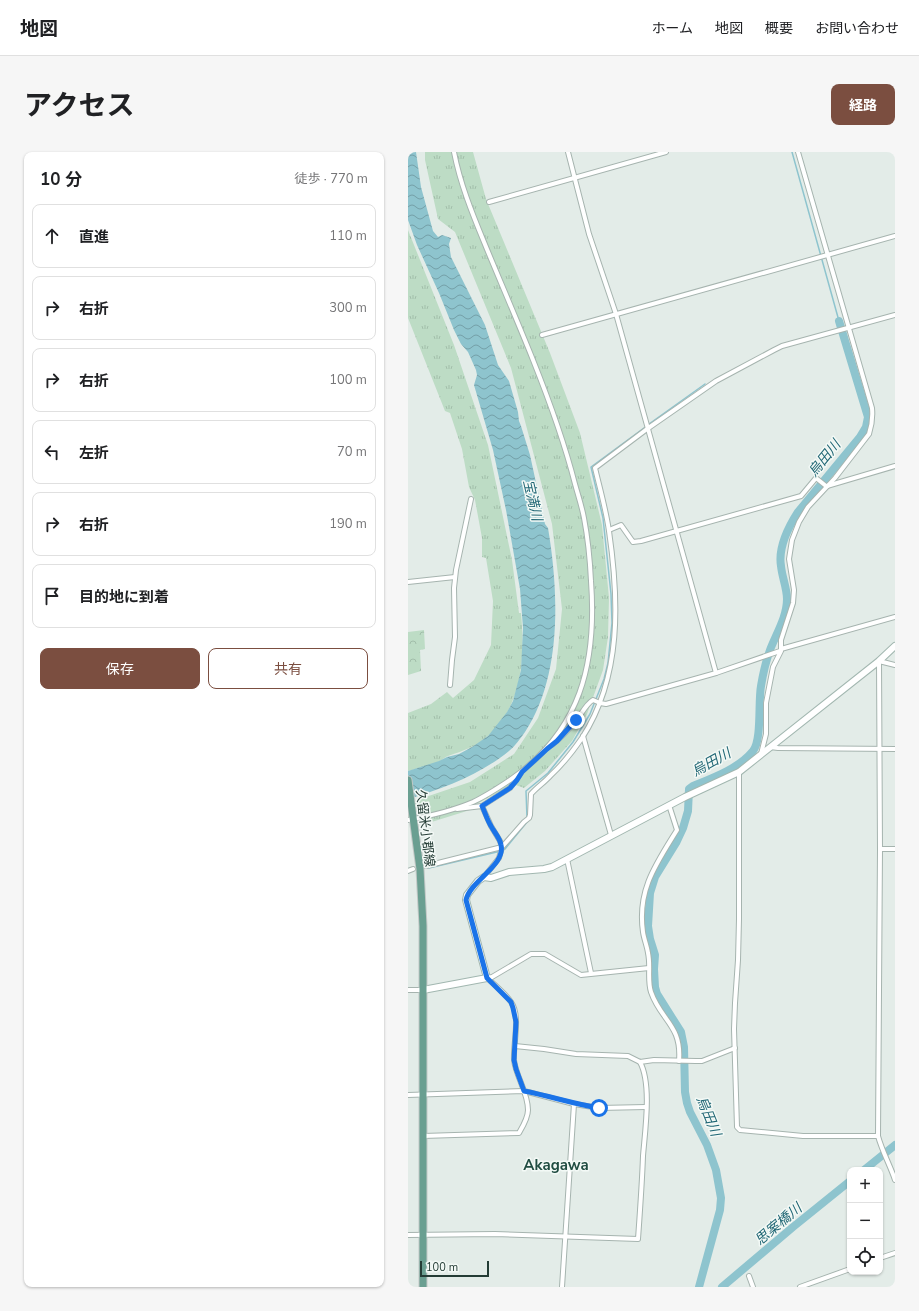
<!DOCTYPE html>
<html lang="ja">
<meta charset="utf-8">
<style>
body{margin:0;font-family:"Nunito Sans","Noto Sans JP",sans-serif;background:#f6f6f6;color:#202124}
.controls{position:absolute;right:12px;bottom:12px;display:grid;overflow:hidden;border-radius:8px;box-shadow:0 1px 3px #0004}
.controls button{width:36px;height:36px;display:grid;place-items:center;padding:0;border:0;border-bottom:1px solid #e0e0e0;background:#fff;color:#202124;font:20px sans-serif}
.scale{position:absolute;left:12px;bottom:10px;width:69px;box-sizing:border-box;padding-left:4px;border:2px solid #243c35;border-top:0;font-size:11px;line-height:14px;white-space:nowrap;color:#243c35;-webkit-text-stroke:3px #f3f9f6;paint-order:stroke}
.stop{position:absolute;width:12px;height:12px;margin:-9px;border:3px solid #1a73e8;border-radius:50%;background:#fff}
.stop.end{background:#1a73e8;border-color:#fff;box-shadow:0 1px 4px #0008}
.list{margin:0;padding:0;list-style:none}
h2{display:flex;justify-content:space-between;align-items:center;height:52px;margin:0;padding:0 16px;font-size:17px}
h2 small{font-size:13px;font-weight:400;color:#757577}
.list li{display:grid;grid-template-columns:26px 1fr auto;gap:12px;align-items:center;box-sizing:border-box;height:64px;margin:0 8px 8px;padding:0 8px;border:1px solid #e0e0e0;border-radius:8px}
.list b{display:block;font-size:15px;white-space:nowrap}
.list em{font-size:13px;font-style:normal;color:#757577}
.actions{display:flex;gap:8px;padding:12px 16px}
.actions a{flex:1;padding:9px 0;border:1px solid #7b4e40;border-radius:8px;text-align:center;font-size:14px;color:#7b4e40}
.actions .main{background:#7b4e40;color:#fff}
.icon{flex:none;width:22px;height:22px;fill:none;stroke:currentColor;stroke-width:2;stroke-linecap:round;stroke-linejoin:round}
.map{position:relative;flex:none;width:487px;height:1135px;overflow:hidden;border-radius:8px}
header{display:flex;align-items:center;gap:24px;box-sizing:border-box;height:56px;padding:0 20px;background:#fff;border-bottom:1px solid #e0e0e0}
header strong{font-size:19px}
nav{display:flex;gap:22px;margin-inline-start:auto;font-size:14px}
.intro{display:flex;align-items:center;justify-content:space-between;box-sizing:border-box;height:96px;padding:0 24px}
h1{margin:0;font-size:28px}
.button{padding:10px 18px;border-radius:8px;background:#7b4e40;color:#fff;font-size:14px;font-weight:700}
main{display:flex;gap:24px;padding:0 24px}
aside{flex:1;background:#fff;border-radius:8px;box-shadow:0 1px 3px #0004}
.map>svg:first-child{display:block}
.grass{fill:url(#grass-tufts)}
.park{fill:url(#park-crowns)}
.water{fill:url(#water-waves)}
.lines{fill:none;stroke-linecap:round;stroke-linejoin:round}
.stream{stroke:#8ec4ce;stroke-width:1.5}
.river{stroke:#8ec4ce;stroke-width:8}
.street-casing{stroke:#a6b4af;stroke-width:6}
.secondary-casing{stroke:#a2b7b0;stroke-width:8}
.primary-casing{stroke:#c2c8c6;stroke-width:9}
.street{stroke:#fff;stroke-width:4}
.secondary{stroke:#fff;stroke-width:6}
.primary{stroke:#6a9f91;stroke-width:7}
.route{stroke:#1a73e8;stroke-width:5}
.labels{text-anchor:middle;stroke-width:3;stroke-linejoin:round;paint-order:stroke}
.street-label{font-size:13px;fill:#243c35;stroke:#f3f9f6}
.water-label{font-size:14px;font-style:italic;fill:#216775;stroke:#f3f9f6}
.quarter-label{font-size:15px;font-weight:bold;fill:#214d42;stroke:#f3f9f6}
</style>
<header>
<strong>地図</strong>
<nav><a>ホーム</a><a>地図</a><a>概要</a><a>お問い合わせ</a></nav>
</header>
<div class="intro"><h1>アクセス</h1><a class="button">経路</a></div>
<main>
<aside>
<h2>10 分<small>徒歩 · 770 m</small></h2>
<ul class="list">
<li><svg class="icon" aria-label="ahead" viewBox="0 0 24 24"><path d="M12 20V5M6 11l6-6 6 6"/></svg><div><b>直進</b></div><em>110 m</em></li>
<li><svg class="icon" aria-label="right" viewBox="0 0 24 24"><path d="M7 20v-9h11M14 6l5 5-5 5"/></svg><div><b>右折</b></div><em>300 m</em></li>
<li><svg class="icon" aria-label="right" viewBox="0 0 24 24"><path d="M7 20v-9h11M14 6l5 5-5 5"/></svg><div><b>右折</b></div><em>100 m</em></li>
<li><svg class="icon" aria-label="left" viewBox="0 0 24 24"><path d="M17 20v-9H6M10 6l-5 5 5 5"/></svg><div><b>左折</b></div><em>70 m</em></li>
<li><svg class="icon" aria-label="right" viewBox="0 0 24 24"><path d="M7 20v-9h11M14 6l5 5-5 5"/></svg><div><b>右折</b></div><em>190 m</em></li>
<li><svg class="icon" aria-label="arrive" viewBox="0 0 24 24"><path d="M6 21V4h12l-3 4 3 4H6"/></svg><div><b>目的地に到着</b></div></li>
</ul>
<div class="actions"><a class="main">保存</a><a>共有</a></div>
</aside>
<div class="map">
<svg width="487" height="1135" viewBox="0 0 487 1135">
<defs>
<pattern id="grass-tufts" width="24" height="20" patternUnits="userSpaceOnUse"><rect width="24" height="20" fill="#bddcc5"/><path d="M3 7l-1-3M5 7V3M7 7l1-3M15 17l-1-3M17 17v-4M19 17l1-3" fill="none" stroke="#a2beaa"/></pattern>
<pattern id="park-crowns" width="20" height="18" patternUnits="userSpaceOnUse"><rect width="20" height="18" fill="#bddcc5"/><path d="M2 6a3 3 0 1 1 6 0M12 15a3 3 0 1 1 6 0" fill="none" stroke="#a2beaa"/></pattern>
<pattern id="water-waves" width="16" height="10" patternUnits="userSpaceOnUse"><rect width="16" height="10" fill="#8ec4ce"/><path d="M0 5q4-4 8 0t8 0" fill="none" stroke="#74a0a8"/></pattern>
</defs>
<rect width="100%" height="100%" fill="#e3ece8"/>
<g class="grass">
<polygon points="17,0 65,0 78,47 142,201 172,281 194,373 201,446 200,485 195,518 179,562 164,589 137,619 116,636 105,632 69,652 62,658 14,673 10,663 1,664 0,669 0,651 62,630 106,602 130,566 148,517 154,457 144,372 103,216 47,80 30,67 17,8"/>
<path d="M0 78 46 193 80 293 104 408 111 461H113C117 504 115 553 80 584 69 594 55 599 40 604 37 605 35 607 32 609 24 613 9 617 0 619V561L23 552 39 540 45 546 66 528 83 493 85 449 78 406 74 405V386L67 348 61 335 54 297 42 261 37 259 0 166Z"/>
</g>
<polygon class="park" points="16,478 17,497 12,498 13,519 0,523 0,480"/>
<path class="water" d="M0 0H8L13 35 25 79 30 85 34 83 43 86 41 92 43 105 77 173 90 213 101 229 110 260 111 269 113 274 122 303 137 372 140 376C151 441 154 524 117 580 112 587 107 594 101 599 73 622 35 637 0 647V619L31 609 39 605 51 602 64 595 80 584 99 560 105 549 113 518 115 476 112 437 98 358 85 298 66 233 69 223 68 218 60 200 53 192 46 178 31 141 9 93 0 68Z"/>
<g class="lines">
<g class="stream">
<polyline points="384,0 431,169"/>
<polyline points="241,272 297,232"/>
<polyline points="119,666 118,639 140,621 165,590 182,562 196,527 200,511 204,471 203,442 195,366 183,315 236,276"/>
<polyline points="21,716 93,699 97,697 119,670"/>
</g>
<g class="river">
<polyline points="456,1018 487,993"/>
<path d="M291 1135 312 1058 313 1046 308 1018 299 993 282 960 279 951 277 940 276 895 273 880 249 842 247 835 246 817 247 803 242 787 240 774 242 741 247 725 268 691 275 676 280 659 281 637 285 634C305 626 330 617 345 599 354 588 350 550 353 534 355 522 358 509 362 498 368 482 379 465 379 447 379 436 374 425 373 414 370 396 381 374 390 360L452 285 458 275 460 265 431 169"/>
<polyline points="314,1135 385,1075 442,1029"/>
</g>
<defs>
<g id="street">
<polyline points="160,0 181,82 208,162 308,521"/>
<polyline points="81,50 258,0"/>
<polyline points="134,183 487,84"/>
<polyline points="419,334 487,314"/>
<polyline points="201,378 213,373 225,390 233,389 393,344 408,326 418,334"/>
<polyline points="0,430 47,425"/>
<polyline points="373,497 487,465"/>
<path d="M487 513 471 509 472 697 470 984C474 999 482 1013 487 1028"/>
<polyline points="42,533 44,508 47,485 46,436 48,418 63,347"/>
<polyline points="175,584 203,683"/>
<path d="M144 593C153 586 161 577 169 568 174 561 178 552 185 548L192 551 198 552 308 521 372 499"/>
<polyline points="362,595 370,596 487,597"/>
<path d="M353 602 358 582V551L365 515 373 499V488L385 451 386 438 381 407 384 388 391 370 400 355 427 326 461 282C464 273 465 266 464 256L390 0"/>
<polyline points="331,620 331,767 330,808 327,851 326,877 329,975 332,978 395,984 470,984"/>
<path d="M261 653 269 678C248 712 229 738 235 780 236 787 239 794 240 801 243 814 239 828 243 840 253 869 274 873 271 909"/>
<polyline points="74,654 102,636 113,621"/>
<polyline points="49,657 74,654 83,674 92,689 94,695 91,706 76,725"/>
<path d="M0 668C22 664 44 659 65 650 78 644 90 636 102 628 173 579 189 511 183 429 182 408 180 387 176 366 174 355 170 343 167 332 156 289 141 248 125 208 109 168 92 129 76 90 64 61 52 31 46 0"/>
<polyline points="472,697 487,697"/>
<polyline points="159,707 183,821"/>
<path d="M18 714 94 695 116 670 121 666 122 663 123 642C129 635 137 630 143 623 155 612 165 599 174 586 214 524 211 448 201 379 198 358 192 337 187 316L239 277 308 229 366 198 374 194 487 163"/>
<polyline points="0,719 5,717"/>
<polyline points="79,826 84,825 123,802 137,802 173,823 241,816"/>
<polyline points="0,838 15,838"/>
<polyline points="107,894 136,897 168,902 220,904 232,910 246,908 288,909 294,909 327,896"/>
<polyline points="0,943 116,939 166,952 191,956 238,955"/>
<path d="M15 984 111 981C115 974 120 966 120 958 120 940 108 925 106 908 105 891 113 864 103 850 98 842 86 832 79 826"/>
<path d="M0 1083 87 1082 230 1087C232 1059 234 1032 235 1004 237 979 244 932 232 910"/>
<polyline points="472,1106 487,1101"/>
<polyline points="341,1124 345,1135"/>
<polyline points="154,1135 166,952"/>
<polyline points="392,1135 442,1117"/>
</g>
<polyline id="secondary" points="15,838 79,826 58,748 59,743 70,729 76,725 83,726 101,720 136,717 144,715 277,645 331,620 471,509 487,494"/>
<polyline id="primary" points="0,628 12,717 15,774 15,1135"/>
</defs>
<use href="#street" class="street-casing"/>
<use href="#secondary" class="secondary-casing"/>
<use href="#primary" class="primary-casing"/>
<use href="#street" class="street"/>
<use href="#secondary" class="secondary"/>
<use href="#primary" class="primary"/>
</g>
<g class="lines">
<path class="route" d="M168 568 149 589 139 597 114 620 109 628 102 636 74 654C77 660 79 668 83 674 86 680 92 686 93 693 98 713 62 729 58 748L79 826 103 850 105 856 108 870 106 908 108 917 116 939C142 944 166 952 191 956"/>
</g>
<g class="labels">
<g class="street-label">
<text transform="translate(18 676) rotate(83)" y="5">久留米小郡線</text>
</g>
<g class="water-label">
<text transform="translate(416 306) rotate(-51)" y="5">烏田川</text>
<text transform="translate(125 348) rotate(77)" y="5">宝満川</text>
<text transform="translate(303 610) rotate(-29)" y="5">烏田川</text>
<text transform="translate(301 964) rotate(68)" y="5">烏田川</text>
<text transform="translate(370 1072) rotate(-40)" y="5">思案橋川</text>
</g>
<g class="quarter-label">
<text x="148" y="1018">Akagawa</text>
</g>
</g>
</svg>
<div class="controls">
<button>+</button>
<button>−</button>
<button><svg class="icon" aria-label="locate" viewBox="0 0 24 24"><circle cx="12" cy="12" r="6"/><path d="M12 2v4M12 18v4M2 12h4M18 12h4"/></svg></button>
</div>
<div class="scale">100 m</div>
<div class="stop" style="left:191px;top:956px"></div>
<div class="stop end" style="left:168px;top:568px"></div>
</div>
</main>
